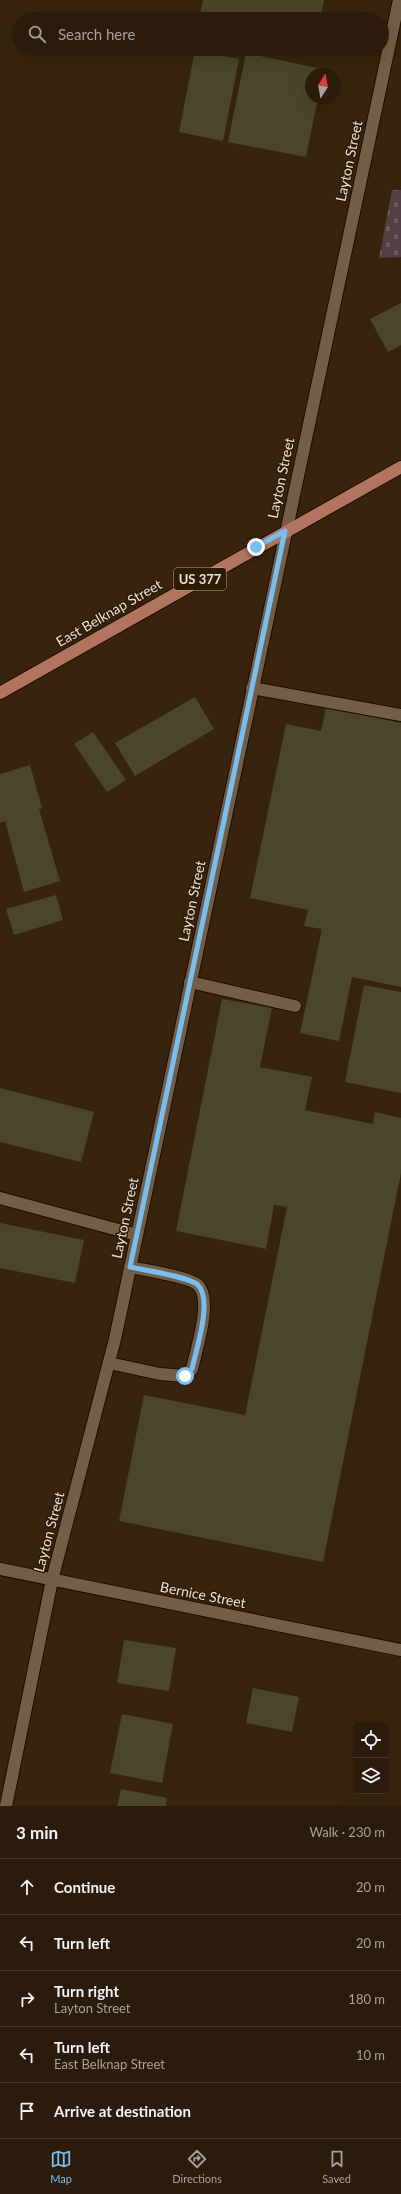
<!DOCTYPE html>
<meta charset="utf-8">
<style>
body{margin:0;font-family:Lato,sans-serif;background:#322413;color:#f1f3f6}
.controls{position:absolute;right:12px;bottom:12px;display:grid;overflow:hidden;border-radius:6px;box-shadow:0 4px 16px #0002}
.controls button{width:36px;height:36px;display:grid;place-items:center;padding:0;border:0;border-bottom:1px solid #46392b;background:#2a1b0a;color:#f1f3f6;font:20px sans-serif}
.compass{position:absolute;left:305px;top:68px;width:36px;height:36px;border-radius:50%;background:#2a1b0a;box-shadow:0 4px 16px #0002;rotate:11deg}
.stop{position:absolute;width:12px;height:12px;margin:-9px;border:3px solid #74c0f6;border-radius:50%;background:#fff}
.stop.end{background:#74c0f6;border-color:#fff;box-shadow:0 1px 4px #0008}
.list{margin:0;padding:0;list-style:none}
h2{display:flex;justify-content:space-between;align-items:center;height:52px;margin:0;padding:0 16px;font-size:17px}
h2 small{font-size:13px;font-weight:400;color:#a5a19c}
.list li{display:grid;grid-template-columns:26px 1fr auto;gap:12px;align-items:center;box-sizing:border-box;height:56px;padding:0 16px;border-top:1px solid #46392b}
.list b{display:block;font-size:15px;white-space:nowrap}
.list p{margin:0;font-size:13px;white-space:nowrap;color:#a5a19c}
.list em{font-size:13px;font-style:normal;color:#a5a19c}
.icon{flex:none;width:22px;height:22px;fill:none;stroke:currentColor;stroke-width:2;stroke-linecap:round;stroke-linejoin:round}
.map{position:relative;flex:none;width:401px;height:1806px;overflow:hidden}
.search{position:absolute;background:#2a1b0a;box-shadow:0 4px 16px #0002;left:12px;right:12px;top:12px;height:44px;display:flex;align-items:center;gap:10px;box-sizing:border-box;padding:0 14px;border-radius:22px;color:#a5a19c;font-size:15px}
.sheet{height:332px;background:#2a1b0a}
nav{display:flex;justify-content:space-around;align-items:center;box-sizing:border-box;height:56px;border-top:1px solid #46392b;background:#2a1b0a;font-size:11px;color:#a5a19c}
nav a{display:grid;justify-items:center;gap:2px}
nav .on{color:#74c0f6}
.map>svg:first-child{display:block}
.cemetery{fill:url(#cemetery-stones)}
.building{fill:#494629}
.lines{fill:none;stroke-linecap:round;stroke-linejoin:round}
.service-casing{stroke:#1e0d00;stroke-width:14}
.minor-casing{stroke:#1e0d00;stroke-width:14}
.primary-casing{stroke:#1e0d00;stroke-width:14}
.service{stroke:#745e46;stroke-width:12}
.minor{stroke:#745e46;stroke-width:12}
.primary{stroke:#b2745e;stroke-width:12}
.route{stroke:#74c0f6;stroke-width:5}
.labels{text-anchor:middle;stroke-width:3;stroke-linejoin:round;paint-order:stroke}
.shield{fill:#2d1b04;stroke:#b4a696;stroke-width:1}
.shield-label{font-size:13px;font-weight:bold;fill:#eee1d4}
.street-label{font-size:14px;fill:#eee1d4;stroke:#2d1b04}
</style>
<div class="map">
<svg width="401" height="1806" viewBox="0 0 401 1806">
<defs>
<pattern id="cemetery-stones" width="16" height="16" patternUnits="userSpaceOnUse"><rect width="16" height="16" fill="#533e44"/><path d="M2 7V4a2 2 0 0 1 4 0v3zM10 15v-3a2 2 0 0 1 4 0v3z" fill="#6c5a5e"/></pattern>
</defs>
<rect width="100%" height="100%" fill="#38240d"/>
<polygon class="cemetery" points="392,190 401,190 401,257 379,258"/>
<g class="building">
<polygon points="203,0 324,0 320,19 199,19"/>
<polygon points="195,50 239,59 223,141 179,132"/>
<polygon points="246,53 323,69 322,74 311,74 311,98 318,98 306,157 228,142"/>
<polygon points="401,303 401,345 388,352 370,319"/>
<polygon points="195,697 214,729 135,776 115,743"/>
<polygon points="326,707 401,723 401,987 352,977 339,1041 300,1033 322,929 304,926 308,910 250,898 286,724 321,731"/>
<polygon points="93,732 126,780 107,792 74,744"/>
<polygon points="30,765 42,808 39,809 60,881 24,892 5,821 0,823 0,774"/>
<polygon points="56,895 63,920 14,935 6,909"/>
<polygon points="364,985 401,992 401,1093 345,1082"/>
<polygon points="222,999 272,1008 260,1067 312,1077 305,1110 373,1124 375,1112 401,1118 401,1173 323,1562 119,1521 144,1395 245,1415 287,1207 274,1205 266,1249 176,1231"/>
<polygon points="0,1088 94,1112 81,1162 0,1142"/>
<polygon points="0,1223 84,1240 75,1283 0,1268"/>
<polygon points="124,1640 176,1648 169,1691 117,1683"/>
<polygon points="253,1688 299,1697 292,1732 246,1723"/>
<polygon points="122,1714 173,1724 162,1783 110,1773"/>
<polygon points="121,1789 167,1798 166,1806 117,1806"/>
</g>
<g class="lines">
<defs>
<g id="service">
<polyline points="252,688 401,715"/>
<polyline points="190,982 295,1006"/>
<polyline points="0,1198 137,1235"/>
<path d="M109 1363 160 1374 185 1376 192 1369C196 1350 213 1300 198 1285 190 1277 144 1270 130 1267"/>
</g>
<g id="minor">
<polyline points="0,1569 401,1650"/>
<polyline points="6,1806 52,1580 115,1339 399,0"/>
</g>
<polyline id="primary" points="0,693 401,467"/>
</defs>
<use href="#service" class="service-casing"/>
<use href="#minor" class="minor-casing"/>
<use href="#primary" class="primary-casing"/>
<use href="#service" class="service"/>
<use href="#minor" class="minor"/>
<use href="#primary" class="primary"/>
</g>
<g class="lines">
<path class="route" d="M185 1376 192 1369C196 1350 213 1300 198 1285 190 1277 144 1270 130 1267L285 531 256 547"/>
</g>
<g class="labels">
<rect class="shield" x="174" y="568" width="52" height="22" rx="3"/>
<g class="shield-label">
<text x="200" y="584">US 377</text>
</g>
<g class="street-label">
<text transform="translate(349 161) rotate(-78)" y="5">Layton Street</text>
<text transform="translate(281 478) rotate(-78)" y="5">Layton Street</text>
<text transform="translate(109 613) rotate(-30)" y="5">East Belknap Street</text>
<text transform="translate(192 901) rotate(-78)" y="5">Layton Street</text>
<text transform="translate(125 1218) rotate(-78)" y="5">Layton Street</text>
<text transform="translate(49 1532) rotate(-75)" y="5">Layton Street</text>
<text transform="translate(203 1595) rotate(11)" y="5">Bernice Street</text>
</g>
</g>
</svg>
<div class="controls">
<button><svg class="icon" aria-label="locate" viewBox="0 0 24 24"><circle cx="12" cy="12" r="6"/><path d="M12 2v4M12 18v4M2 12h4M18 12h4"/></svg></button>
<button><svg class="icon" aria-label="layers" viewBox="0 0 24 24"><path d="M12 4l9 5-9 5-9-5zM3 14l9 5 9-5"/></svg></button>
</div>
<svg class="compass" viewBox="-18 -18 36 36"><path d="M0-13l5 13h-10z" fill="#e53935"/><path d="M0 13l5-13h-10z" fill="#a5a19c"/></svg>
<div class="stop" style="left:185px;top:1376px"></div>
<div class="stop end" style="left:256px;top:547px"></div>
<div class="search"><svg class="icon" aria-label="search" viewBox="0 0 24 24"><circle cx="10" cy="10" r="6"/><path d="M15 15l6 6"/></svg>Search here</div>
</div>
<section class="sheet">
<h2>3 min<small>Walk · 230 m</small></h2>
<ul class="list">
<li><svg class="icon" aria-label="ahead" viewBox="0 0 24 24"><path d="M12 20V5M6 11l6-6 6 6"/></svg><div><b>Continue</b></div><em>20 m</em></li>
<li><svg class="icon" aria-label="left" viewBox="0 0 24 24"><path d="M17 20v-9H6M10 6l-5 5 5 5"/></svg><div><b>Turn left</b></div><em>20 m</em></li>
<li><svg class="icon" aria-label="right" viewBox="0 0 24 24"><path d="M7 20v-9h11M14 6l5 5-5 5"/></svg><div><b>Turn right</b><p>Layton Street</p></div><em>180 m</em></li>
<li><svg class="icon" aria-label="left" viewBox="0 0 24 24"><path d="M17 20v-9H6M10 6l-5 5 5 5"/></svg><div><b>Turn left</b><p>East Belknap Street</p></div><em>10 m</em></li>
<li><svg class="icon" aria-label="arrive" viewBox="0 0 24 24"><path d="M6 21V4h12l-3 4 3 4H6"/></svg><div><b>Arrive at destination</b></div></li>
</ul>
</section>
<nav>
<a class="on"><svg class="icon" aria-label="map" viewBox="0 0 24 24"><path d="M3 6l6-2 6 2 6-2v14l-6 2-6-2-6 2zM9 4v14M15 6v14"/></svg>Map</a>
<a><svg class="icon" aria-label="directions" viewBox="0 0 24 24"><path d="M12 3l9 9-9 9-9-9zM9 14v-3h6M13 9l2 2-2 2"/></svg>Directions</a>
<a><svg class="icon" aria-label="saved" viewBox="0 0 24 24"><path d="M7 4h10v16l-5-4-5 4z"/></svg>Saved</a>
</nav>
